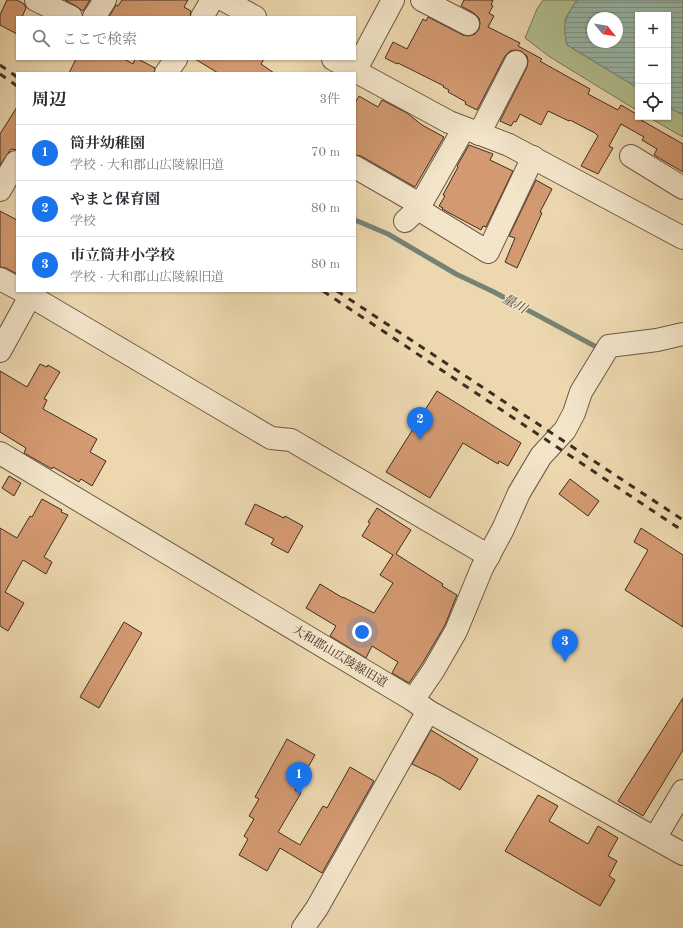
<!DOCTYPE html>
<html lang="ja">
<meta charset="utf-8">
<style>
body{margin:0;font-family:"Old Standard TT","Noto Serif JP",serif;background:#f2f2f3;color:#2b2b33}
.controls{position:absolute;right:12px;top:12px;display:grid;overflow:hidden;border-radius:0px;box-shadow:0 1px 3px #0004}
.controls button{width:36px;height:36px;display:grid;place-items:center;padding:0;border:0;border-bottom:1px solid #e1e1e2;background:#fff;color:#2b2b33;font:20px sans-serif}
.compass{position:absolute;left:587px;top:12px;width:36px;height:36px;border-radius:50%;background:#fff;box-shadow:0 1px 3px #0004;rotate:120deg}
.you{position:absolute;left:362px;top:632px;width:14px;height:14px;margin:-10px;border:3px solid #fff;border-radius:50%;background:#1a73e8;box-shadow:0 0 0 6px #1a73e833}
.badge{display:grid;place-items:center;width:26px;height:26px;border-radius:50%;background:#1a73e8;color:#fff;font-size:13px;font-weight:700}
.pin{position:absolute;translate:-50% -33px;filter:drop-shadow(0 1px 2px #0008)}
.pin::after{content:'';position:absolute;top:21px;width:14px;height:12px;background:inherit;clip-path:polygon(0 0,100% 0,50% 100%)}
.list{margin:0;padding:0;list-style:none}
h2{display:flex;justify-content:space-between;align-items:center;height:52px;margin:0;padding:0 16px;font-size:17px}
h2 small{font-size:13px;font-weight:400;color:#7c7c81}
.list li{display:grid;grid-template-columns:26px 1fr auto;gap:12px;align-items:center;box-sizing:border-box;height:56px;padding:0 16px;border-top:1px solid #e1e1e2}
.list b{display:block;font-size:15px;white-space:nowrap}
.list p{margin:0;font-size:13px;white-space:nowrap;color:#7c7c81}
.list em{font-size:13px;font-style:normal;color:#7c7c81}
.icon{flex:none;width:22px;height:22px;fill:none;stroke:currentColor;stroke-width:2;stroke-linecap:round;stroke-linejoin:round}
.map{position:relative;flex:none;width:683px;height:928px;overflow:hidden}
.search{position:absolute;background:#fff;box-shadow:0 1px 3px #0004;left:16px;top:16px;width:340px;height:44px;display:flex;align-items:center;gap:10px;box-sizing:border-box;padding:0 14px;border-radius:0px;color:#7c7c81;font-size:15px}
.panel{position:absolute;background:#fff;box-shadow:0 1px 3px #0004;left:16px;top:72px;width:340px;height:220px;border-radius:0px}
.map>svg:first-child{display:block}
.grass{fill:#b2bf8f;stroke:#797658}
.water{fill:url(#water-rules);stroke:#758275;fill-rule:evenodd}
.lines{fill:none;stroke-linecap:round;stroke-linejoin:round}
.stream{stroke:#758275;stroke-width:5}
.building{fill:#d39970;stroke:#402d22}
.minor-casing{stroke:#6b5845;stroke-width:24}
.minor{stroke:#f3e5ca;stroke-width:22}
.rail{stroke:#402d22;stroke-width:3;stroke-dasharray:7 7;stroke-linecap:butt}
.labels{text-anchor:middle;stroke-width:3;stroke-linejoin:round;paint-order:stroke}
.street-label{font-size:12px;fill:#402d22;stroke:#f3e5ca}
.water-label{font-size:13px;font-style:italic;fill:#52493e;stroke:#f3e5ca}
</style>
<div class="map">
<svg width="683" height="928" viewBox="0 0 683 928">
<defs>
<pattern id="water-rules" width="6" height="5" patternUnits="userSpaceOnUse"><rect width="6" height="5" fill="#99baac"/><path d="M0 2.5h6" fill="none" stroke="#7e988c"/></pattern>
</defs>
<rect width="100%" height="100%" fill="#ecd7ae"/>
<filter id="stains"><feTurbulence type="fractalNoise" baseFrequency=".005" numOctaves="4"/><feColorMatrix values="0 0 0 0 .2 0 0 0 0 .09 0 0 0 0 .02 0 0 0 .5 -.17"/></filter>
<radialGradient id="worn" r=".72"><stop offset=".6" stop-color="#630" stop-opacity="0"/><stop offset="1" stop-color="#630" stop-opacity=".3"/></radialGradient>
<g class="grass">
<polygon points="543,0 577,0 565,19 567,45 638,88 638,111 550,57 525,38 537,9"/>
<polygon points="668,107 683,115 683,137 648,117 668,117"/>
</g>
<path class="water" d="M577 0H683V115L668 107V15H638V88L567 45C562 22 565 19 577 0ZM593 18H617V42H593Z"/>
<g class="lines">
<polyline class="stream" points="355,220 388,234 456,274 494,292 602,350"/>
</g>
<g class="building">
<polygon points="7,0 17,0 24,4 26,8 22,17 17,17 17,34 0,25 0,15"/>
<polygon points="65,0 90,0 83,11 76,6"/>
<polygon points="122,0 188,0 184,7 191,11 190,17 109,17 116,5 118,6"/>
<polygon points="464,0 493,0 491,5 493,6 489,13 494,16 488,27 520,43 518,46 542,59 540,61 545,64 590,89 588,94 618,110 621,105 638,115 638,117 642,118 641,120 683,144 683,172 654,155 657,149 642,140 644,137 621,124 609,146 613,148 598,174 581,166 598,136 595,133 570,120 569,121 548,111 541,125 520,114 516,122 514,121 511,126 500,121 527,67 528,61 527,56 521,51 515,50 510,51 505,56 477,110 465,104 466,102 448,92 449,90 443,87 444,86 398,63 397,64 385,58 393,42 407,49 423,19 426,21 428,17 463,35 469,36 475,34 479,29 480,23 479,18 474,13 461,6"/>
<polygon points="76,59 124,59 133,64 135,59 138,59 155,68 154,73 69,73"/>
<polygon points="195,59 264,59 261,64 274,73 218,73"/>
<polygon points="359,96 378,107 382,100 407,113 422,125 444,137 415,187 361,156 355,155 355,103"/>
<polygon points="17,107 17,150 11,149 0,165 0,134"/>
<polygon points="469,145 493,154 490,160 513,171 486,227 483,226 481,230 442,209 443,208 439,206 445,196 443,195 458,167 457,166"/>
<polygon points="536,180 552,189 540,212 542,213 517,268 505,262 515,238 509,236"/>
<polygon points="0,211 17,220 17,274 6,268 0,267"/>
<polygon points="40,364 47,367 48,365 60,372 44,399 47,400 43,409 97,439 90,452 106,461 92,486 81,479 79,482 53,467 52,469 24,453 26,448 0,432 0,371 27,387"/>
<polygon points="437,391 521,443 508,466 499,461 498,464 463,443 430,498 386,472"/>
<polygon points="9,476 21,483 14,496 2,488"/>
<polygon points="570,479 599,501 588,516 559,494"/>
<polygon points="42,499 62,510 61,512 68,515 44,557 52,562 46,574 23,560 5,592 24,603 8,631 0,626 0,528 17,538 30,516 32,517"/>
<polygon points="255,504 284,518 285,516 303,526 288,553 271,544 274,539 245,524"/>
<polygon points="377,508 411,530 396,554 443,584 442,586 457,595 445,625 422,664 409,683 392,673 398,662 372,646 366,658 330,636 336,626 306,608 320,584 343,598 343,597 374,613 393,583 380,575 393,555 362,536 370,523 368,522"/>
<polygon points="641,528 683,555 683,627 625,590 648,550 634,542"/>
<polygon points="124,622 142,633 99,708 80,697"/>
<polygon points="683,698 683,750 643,816 618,801"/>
<polygon points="431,730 478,759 460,790 439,777 412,764"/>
<polygon points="287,739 315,755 295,790 301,793 278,832 300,845 323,806 327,808 350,767 374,781 322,873 280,848 267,871 239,855 248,839 244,836 254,819 249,816 259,799 255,797"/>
<polygon points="538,795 558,806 549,821 588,844 598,826 618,838 608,856 617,861 609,876 615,880 600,906 505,851"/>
</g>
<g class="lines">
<defs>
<g id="minor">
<polyline points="36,0 71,17"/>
<polyline points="224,0 255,17"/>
<polyline points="422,0 468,24"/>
<polyline points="94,17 105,0"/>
<polyline points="202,17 212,0"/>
<polyline points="333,59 449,122 509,145 683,238"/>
<polyline points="355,71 393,0"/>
<polyline points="166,73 176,59"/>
<polyline points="479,134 516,62"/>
<polyline points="631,156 683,188"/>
<polyline points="355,167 421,205"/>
<polyline points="0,190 16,162"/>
<polyline points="418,209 488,252 533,157"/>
<polyline points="405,221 418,209 464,128"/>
<polyline points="0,279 17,288"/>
<polyline points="22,291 271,438 291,440 489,556"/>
<polyline points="0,351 33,291"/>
<polyline points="0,453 413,700 428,711 683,854"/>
<polyline points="413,700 433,671 456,631 482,568 503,529 519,493 541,456 565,430 574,413 581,392 609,346 657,340 683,334"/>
<polyline points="655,838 683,791"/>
<polyline points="303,928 317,908 428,711"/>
</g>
</defs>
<use href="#minor" class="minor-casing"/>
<use href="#minor" class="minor"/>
<g class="rail">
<polyline points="0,65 17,77"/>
<polyline points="0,74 17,86"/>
<polyline points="323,291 683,531"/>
<polyline points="337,291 683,520"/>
</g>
</g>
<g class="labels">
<g class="street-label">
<text transform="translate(340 656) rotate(31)" y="4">大和郡山広陵線旧道</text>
</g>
<g class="water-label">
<text transform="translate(515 303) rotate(29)" y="5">量川</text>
</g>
</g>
<rect width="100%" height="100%" filter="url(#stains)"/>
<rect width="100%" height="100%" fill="url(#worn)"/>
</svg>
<div class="controls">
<button>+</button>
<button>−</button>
<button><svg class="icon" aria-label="locate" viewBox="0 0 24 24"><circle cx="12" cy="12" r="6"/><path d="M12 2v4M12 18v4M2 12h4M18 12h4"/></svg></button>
</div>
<svg class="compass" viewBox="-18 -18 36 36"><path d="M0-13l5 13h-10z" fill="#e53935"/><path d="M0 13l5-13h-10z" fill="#7c7c81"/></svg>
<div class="you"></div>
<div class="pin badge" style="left:299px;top:795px">1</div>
<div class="pin badge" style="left:420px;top:440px">2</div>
<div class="pin badge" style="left:565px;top:662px">3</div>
<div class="search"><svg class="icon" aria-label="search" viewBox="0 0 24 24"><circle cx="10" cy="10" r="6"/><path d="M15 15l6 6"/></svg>ここで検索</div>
<section class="panel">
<h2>周辺<small>3件</small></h2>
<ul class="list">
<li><span class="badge">1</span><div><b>筒井幼稚園</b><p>学校 · 大和郡山広陵線旧道</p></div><em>70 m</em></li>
<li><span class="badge">2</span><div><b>やまと保育園</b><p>学校</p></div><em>80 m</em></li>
<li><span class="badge">3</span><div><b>市立筒井小学校</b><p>学校 · 大和郡山広陵線旧道</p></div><em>80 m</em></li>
</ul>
</section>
</div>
